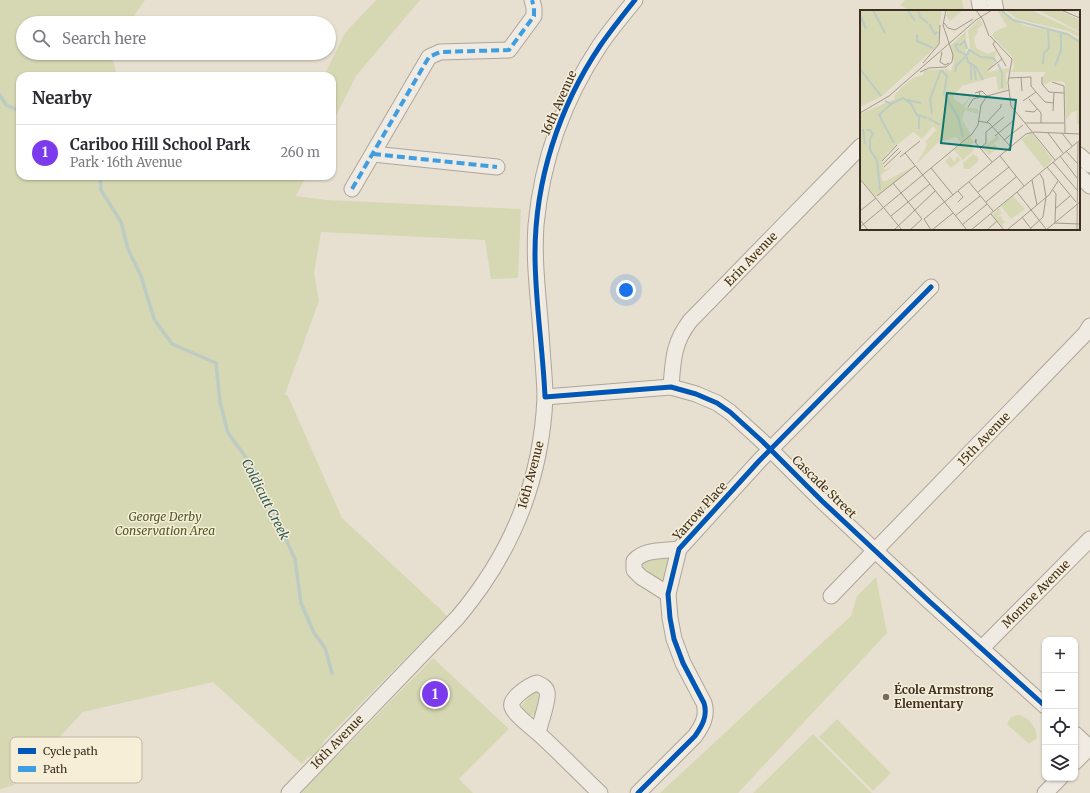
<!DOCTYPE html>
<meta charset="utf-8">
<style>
body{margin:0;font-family:Merriweather,serif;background:#f2f2f3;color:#2b2b33}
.controls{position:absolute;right:12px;bottom:12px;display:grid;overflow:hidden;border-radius:8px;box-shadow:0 1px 3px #0004}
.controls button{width:36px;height:36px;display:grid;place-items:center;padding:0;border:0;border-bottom:1px solid #e1e1e2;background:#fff;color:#2b2b33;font:20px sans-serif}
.you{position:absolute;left:626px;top:290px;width:14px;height:14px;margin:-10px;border:3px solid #fff;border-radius:50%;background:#1a73e8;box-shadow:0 0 0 6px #1a73e833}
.badge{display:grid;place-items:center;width:26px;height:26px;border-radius:50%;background:#7c3aed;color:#fff;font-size:13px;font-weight:700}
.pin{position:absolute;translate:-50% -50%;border:2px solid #fff;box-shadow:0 1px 4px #0006}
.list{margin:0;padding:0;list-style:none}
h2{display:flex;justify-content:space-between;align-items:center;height:52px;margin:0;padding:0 16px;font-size:17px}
h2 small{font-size:13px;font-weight:400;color:#7c7c81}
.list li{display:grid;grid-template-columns:26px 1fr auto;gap:12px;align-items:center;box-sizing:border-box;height:56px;padding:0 16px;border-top:1px solid #e1e1e2}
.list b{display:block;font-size:15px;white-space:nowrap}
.list p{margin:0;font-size:13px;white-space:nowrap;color:#7c7c81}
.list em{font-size:13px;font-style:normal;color:#7c7c81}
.icon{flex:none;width:22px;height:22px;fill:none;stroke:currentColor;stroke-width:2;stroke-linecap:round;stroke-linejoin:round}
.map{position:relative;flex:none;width:1090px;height:793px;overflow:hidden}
.search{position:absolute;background:#fff;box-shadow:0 1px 3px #0004;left:16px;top:16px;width:320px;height:44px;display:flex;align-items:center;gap:10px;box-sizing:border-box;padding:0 14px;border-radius:22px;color:#7c7c81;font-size:15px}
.panel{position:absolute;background:#fff;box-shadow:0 1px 3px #0004;left:16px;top:72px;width:320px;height:108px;border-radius:12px}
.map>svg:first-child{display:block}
.green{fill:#d6d7b3}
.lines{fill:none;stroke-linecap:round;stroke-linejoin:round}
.stream{stroke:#bcccc2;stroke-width:3.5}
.minor-casing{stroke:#ada599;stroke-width:17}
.minor{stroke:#efebe3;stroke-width:15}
.quiet{stroke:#3f9de0;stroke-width:4;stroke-dasharray:8 4;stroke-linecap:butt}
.cycleway-casing{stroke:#f7eed8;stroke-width:8}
.cycleway{stroke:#0057b8;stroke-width:5}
.poi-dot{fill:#786c5e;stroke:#f7eed8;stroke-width:1.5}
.labels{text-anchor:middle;stroke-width:3;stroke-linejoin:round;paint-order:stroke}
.street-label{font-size:12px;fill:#3d2e20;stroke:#f7eed8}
.park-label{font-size:12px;font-style:italic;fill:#4d5a26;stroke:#f7eed8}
.poi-label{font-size:12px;font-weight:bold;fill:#3d2e20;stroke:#f7eed8;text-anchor:start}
.water-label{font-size:13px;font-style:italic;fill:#2f5d5a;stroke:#f7eed8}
.inset-river{fill:none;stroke:#bcccc2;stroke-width:2}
.inset-road{fill:none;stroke:#a3998a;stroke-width:1}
.view{fill:#0f766e;fill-opacity:0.15;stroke:#0f766e;stroke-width:2}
.inset-edge{fill:none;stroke:#3d2e20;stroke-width:2}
.key{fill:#f7eed8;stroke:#bfb4a1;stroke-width:1}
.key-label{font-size:11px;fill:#3d2e20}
</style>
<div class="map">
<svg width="1090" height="793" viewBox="0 0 1090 793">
<rect width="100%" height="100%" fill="#e7e0d1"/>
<g class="green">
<polygon points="0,0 145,0 129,23 23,23 23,53 111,53 117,76 20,76 20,176 306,176 296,196 326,200 521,209 518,278 491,279 485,240 321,232 314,273 319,301 285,394 288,396 342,518 437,606 441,609 441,610 447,616 323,742 320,750 315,755 308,757 302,764 213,682 83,712 14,785 0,789"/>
<polygon points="376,0 420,0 356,76 332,124 332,76 324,76 345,33"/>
<polygon points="905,0 962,0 964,11 911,11 900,5"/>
<polygon points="669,558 663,582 644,568 642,565 642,562 645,561"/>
<polygon points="876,577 887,633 738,793 660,793 851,616 857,596"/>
<polygon points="433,658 509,729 459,779 473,793 301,793 322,771 324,765 330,758 337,756"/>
<polygon points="533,692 538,692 539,697 535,714 530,716 522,709 522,705"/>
<path d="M1017 715C1028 716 1037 727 1037 738L1029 744 1007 724 1011 717Z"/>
<polygon points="837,719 891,773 873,791 819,737"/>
<polygon points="813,734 872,793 753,793"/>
</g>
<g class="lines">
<g class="stream">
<polyline points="0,95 6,105 20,111"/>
<polyline points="98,176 100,178 101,190 121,222 128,249 141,276 154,319 172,344 216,363 220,402 228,433 253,467 295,559 301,603 314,633 325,648 332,673"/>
</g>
<defs>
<g id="minor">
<polyline points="979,0 981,11"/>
<polyline points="994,0 996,11"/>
<polyline points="373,154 497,167"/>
<polyline points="1079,155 1090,165"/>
<polyline points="1079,175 1090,186"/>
<polyline points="352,189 429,57 440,52 509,50 534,16 534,8 532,0"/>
<path d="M671 387C673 361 673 343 690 321L861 146"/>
<polyline points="545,397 671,387 696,394 717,403 730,412 762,441 822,501 929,601 1045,706"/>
<path d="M668 594 641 577 634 570V561C644 549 664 551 679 549"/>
<polyline points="831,596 1085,334 1090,326"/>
<polyline points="981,649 1090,539"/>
<path d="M538 733C540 724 549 699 547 692 546 687 541 685 537 683 530 685 509 698 512 707 514 714 531 727 538 733 559 752 579 773 600 793"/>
<polyline points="1075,734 1089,747"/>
<polyline points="1075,762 1090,747"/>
<path d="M289 793 458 617C512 553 541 482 545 398 545 382 543 365 542 348 540 307 533 266 536 225 542 160 564 99 600 45 611 29 623 15 635 0"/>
<path d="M638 793 695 736C702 726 708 716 704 703L683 663 674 639 670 618 668 594 679 549 759 461 931 287"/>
<polyline points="1045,793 1060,778"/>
</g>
</defs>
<use href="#minor" class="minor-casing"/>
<use href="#minor" class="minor"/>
<g class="quiet">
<polyline points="373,154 497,167"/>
<polyline points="352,189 429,57 440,52 509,50 534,16 534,8 532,0"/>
</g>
<defs>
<g id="cycleway">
<path d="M635 0C623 15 611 30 600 46 559 107 535 180 535 254 535 302 543 349 545 397L671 387 696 394 717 403 730 412 762 441 822 501 929 601 1045 706"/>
<path d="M638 793 695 736C702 726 708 716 704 703L683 663 674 639 670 618 668 594 679 549 759 461 931 287"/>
</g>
</defs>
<use href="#cycleway" class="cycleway-casing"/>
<use href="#cycleway" class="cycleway"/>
</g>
<circle class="poi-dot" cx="886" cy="697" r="4"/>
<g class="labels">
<g class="street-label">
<text transform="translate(559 103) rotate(-66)" y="4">16th Avenue</text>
<text transform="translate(751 259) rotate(-46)" y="4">Erin Avenue</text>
<text transform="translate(984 439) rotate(-46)" y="4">15th Avenue</text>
<text transform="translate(531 475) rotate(-75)" y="4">16th Avenue</text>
<text transform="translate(824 487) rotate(44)" y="4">Cascade Street</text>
<text transform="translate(700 511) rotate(-48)" y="4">Yarrow Place</text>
<text transform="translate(1036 594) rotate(-45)" y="4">Monroe Avenue</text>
<text transform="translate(337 742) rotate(-46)" y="4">16th Avenue</text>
</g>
<g class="park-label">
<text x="165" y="521">George Derby<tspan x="165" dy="14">Conservation Area</tspan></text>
</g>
<g class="poi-label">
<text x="894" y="694">École Armstrong<tspan x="894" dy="14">Elementary</tspan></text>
</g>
<g class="water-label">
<text transform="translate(266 499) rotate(63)" y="5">Coldicutt Creek</text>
</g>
</g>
<g transform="translate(860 10)">
<rect width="220" height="220" fill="#e7e0d1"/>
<path d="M0 0H82L79 20 76 21H79L78 35 22 86 0 97ZM88 0H103L90 11 86 6ZM137 0H143L150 8 166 16 209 24 220 30V115L217 113V98V101L212 102 206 110 205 72 192 71 183 75V67L186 62H151L154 58 152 46 132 26 134 22 147 16ZM146 0H171L220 23V28L208 21 157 9ZM178 0H198L220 10V22ZM120 9 123 15 117 19 118 22 114 28 116 38 128 44 137 40 135 48 137 50 128 62 149 58V62L146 63 147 79 138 80 136 66 102 76 93 86 95 90 103 95 113 83 104 97 118 99V104L105 100 102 109 111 125 101 133 96 127 77 133 56 155 65 139 67 134 65 132 76 120 73 116 62 129 53 122 27 143 22 152 25 160 37 152 21 165 22 170 24 172 54 156 16 187 0 168V104L35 89 34 86 41 78 53 68 63 65 64 60 87 59 91 61 94 52 90 36 106 21V44L110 38 108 20ZM172 123 193 150 184 158 161 129ZM138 125 139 129 127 139 135 134 138 138 129 145 122 138ZM110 127 114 132 111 135 114 140 103 150 94 140ZM113 144 118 147V152L109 159H104L103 153ZM90 146 94 152 97 146 101 150 91 158 85 151ZM153 186 165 199 151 209 141 196ZM139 198 145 205 140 200 136 205 139 202 142 203 137 207 141 206 143 211H145L142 216 133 205Z" fill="#d6d7b3"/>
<path class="inset-river" d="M13 0 25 23M48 0 55 11M58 0 60 7 68 13M141 0 153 10 207 24 220 32M1 7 6 19M69 14 75 24 78 22M57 25V31L73 38M95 34 100 35 105 31 107 39M95 34 97 40 106 45M106 45 108 52 116 57 123 70M107 45 109 40 121 47 133 48 136 52M138 54 142 63V78M183 54 184 43 189 38 188 21M195 56 201 40V23M114 57 116 70M0 59 21 86M81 60 87 66 84 84 98 107 103 127M95 62 96 56 105 47M111 70V55M47 90 61 93M25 91 31 94 43 88 51 94 57 105 67 108M31 94 19 105 34 133M72 104 70 89 81 60M59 105V119M68 108 80 115M3 119 5 134M6 120H10L13 124 10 129V140L17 150 20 180"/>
<path class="inset-road" d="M116 0 123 10 129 26M201 0 220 8M84 13 88 18 95 20 113 9M130 26 152 49 148 72 151 96 195 150M135 31 133 34 146 56M82 42 80 52 85 55 89 53M63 53 79 34 80 15M128 60 142 49M60 62 69 58 86 57 92 52 93 45 83 15 86 0M161 67 162 81M182 67V74L189 82 204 83M148 68 171 67V76L176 82 185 92 194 93M192 72 204 76 205 123M115 83 122 81 127 86M169 89 181 103V113M163 91 176 82M108 97 113 89 120 87 119 81M165 101 174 102 177 99M193 101 194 83M0 103 29 86 116 10 132 0M118 111 129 113 151 137M127 112 141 97V94M165 113H204M188 123 203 143M202 123 212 136M135 126 154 110M144 130 163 115M116 133V129L115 132 132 152M120 138 126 133V122L144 107M206 141 218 154M45 143 107 220M140 146 164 176M200 146 217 168M40 147 60 131M22 151 37 135M193 152 217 180M23 154 39 138M24 157 41 141M187 157 216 192M71 158 93 185M0 169 42 220M172 170 177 195M109 172 133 201M33 173 62 209 50 220M193 180 196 184 195 212M118 182 149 157M157 182 186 219M17 186 55 156M98 192 103 187 98 181M126 192 156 167M195 199 210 186M0 201 16 188M131 204 144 220M31 206 70 174M95 206 120 186M162 207 172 220M0 210 8 220M194 213 220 214M102 215 127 194M0 217 112 124 118 115 121 95 127 86 149 80M171 218 183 207 186 187 183 169 180 164M34 220 75 181M71 220 64 209 166 124 174 122 220 124M72 220 93 203M111 220 220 130M127 220 137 211M147 220 189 185 198 171M186 220 220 192M217 220 218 132"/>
<path class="view" d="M87 83 156 90 150 140 81 133Z"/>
<rect width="220" height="220" class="inset-edge"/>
</g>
<rect x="10" y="737" width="132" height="46" rx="6" class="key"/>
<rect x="18" y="748" width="18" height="6" fill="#0057b8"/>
<rect x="18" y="766" width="18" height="6" fill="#3f9de0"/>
<g class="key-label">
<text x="43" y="755">Cycle path</text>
<text x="43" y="773">Path</text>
</g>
</svg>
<div class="controls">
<button>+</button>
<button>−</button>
<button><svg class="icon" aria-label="locate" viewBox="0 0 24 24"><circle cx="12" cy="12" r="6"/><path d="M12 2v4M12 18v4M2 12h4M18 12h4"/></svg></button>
<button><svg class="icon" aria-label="layers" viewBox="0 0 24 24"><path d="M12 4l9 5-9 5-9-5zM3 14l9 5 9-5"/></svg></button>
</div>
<div class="you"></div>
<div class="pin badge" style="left:435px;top:694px">1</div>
<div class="search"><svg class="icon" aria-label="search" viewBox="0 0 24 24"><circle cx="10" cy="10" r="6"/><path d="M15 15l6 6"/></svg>Search here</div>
<section class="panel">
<h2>Nearby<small></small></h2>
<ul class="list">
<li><span class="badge">1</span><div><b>Cariboo Hill School Park</b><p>Park · 16th Avenue</p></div><em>260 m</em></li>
</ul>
</section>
</div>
